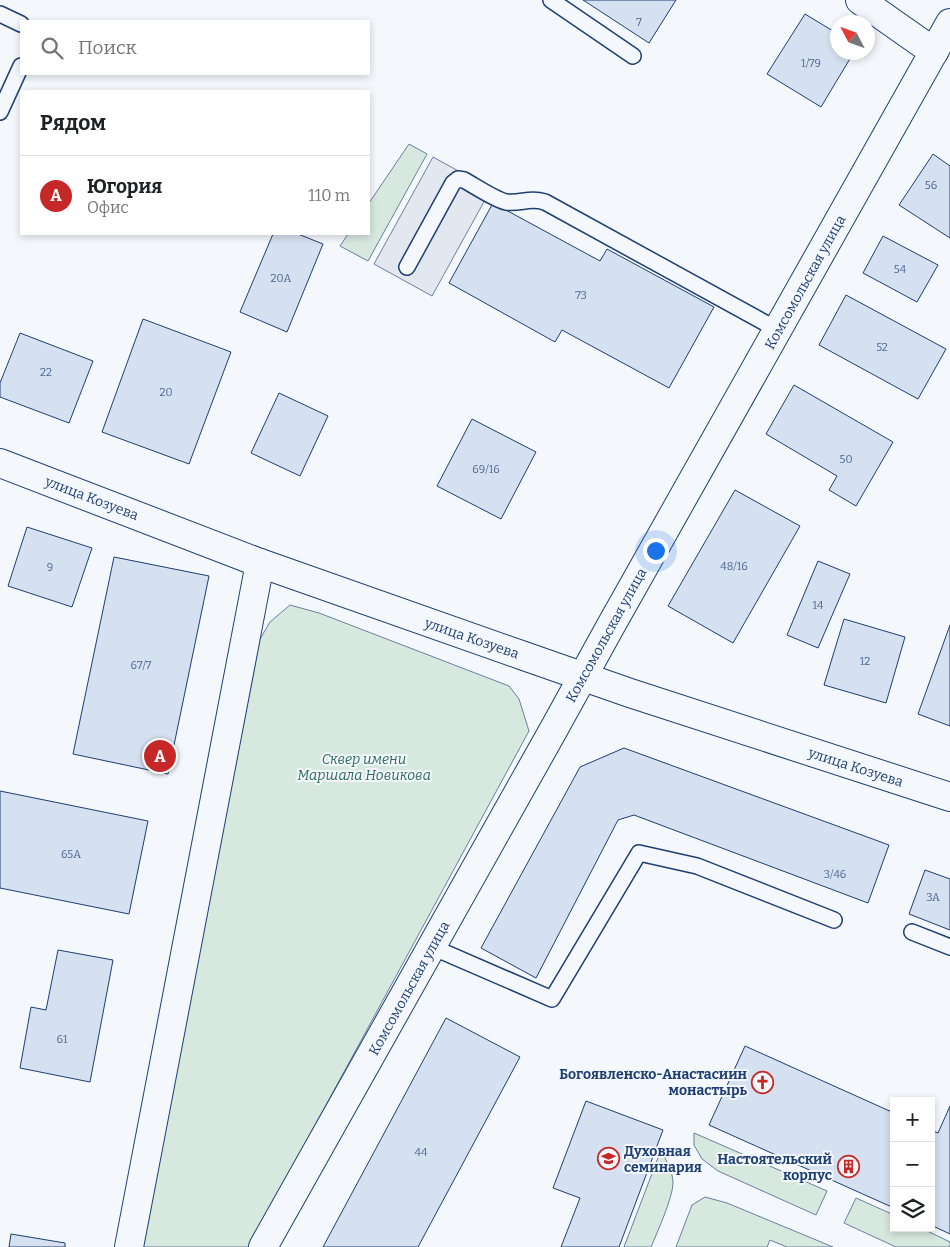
<!DOCTYPE html>
<html lang="ru">
<meta charset="utf-8">
<style>
body{margin:0;font-family:Bitter,serif;background:#f2f2f2;color:#202124}
.controls{position:absolute;right:15px;bottom:15px;display:grid;overflow:hidden;border-radius:0px;box-shadow:0 2px 8px #0003}
.controls button{width:45px;height:45px;display:grid;place-items:center;padding:0;border:0;border-bottom:1px solid #e0e0e0;background:#fff;color:#202124;font:25px sans-serif}
.compass{position:absolute;left:830px;top:15px;width:45px;height:45px;border-radius:50%;background:#fff;box-shadow:0 2px 8px #0003;rotate:311deg}
.you{position:absolute;left:655px;top:550px;width:18px;height:18px;margin:-12px;border:4px solid #fff;border-radius:50%;background:#1a73e8;box-shadow:0 0 0 8px #1a73e833}
.badge{display:grid;place-items:center;width:32px;height:32px;border-radius:50%;background:#c62828;color:#fff;font-size:16px;font-weight:700}
.pin{position:absolute;translate:-50% -50%;border:2px solid #fff;box-shadow:0 1px 5px #0006}
.list{margin:0;padding:0;list-style:none}
h2{display:flex;justify-content:space-between;align-items:center;height:65px;margin:0;padding:0 20px;font-size:21px}
h2 small{font-size:16px;font-weight:400;color:#757577}
.list li{display:grid;grid-template-columns:32px 1fr auto;gap:15px;align-items:center;box-sizing:border-box;height:80px;padding:0 20px;border-top:1px solid #e0e0e0}
.list b{display:block;font-size:19px;white-space:nowrap}
.list p{margin:0;font-size:16px;white-space:nowrap;color:#757577}
.list em{font-size:16px;font-style:normal;color:#757577}
.icon{flex:none;width:28px;height:28px;fill:none;stroke:currentColor;stroke-width:2;stroke-linecap:round;stroke-linejoin:round}
.map{position:relative;flex:none;width:950px;height:1247px;overflow:hidden}
.search{position:absolute;background:#fff;box-shadow:0 2px 8px #0003;left:20px;top:20px;width:350px;height:55px;display:flex;align-items:center;gap:12px;box-sizing:border-box;padding:0 18px;border-radius:0px;color:#757577;font-size:19px}
.panel{position:absolute;background:#fff;box-shadow:0 2px 8px #0003;left:20px;top:90px;width:350px;height:145px;border-radius:0px}
.map>svg:first-child{display:block}
.green{fill:#d7e8df;stroke:#687fa3}
.parking{fill:#e3e8f0;stroke:#687fa3}
.building{fill:#d5e0f0;stroke:#1d3f73}
.lines{fill:none;stroke-linecap:round;stroke-linejoin:round}
.lane-casing{stroke:#1d3f73;stroke-width:18}
.street-casing{stroke:#1d3f73;stroke-width:30}
.secondary-casing{stroke:#1d3f73;stroke-width:30}
.lane{stroke:#f4f7fb;stroke-width:15}
.street{stroke:#f4f7fb;stroke-width:28}
.secondary{stroke:#f4f7fb;stroke-width:28}
.labels{text-anchor:middle;stroke-width:4;stroke-linejoin:round;paint-order:stroke}
.number-label{font-size:11px;fill:#4b6792}
.street-label{font-size:14px;fill:#1d3f73;stroke:#f4f7fb}
.park-label{font-size:14px;font-style:italic;fill:#2c6c60;stroke:#f4f7fb}
.poi-label{font-size:14px;font-weight:bold;fill:#1d3f73;stroke:#f4f7fb;text-anchor:end}
</style>
<div class="map">
<svg width="950" height="1247" viewBox="0 0 950 1247">
<rect width="100%" height="100%" fill="#f4f7fb"/>
<g class="green">
<polygon points="409,144 427,154 368,261 340,246 348,234 369,234 369,203"/>
<polygon points="290,605 319,613 509,686 519,699 529,731 249,1247 141,1247 260,639 270,622"/>
<polygon points="694,1133 827,1191 816,1215 718,1171 702,1159 694,1145"/>
<path d="M661 1150C666 1160 673 1172 673 1183 673 1197 657 1233 651 1247H624Z"/>
<polygon points="705,1197 727,1203 833,1247 787,1247 770,1240 767,1247 676,1247 692,1205"/>
<polygon points="856,1198 894,1215 894,1228 921,1228 950,1242 950,1247 896,1247 844,1223"/>
</g>
<polygon class="parking" points="433,157 491,189 432,296 374,264"/>
<g class="building">
<polygon points="583,0 676,0 649,43"/>
<polygon points="805,14 838,34 838,52 854,52 821,107 767,74"/>
<polygon points="933,154 950,166 950,238 899,205"/>
<polygon points="493,203 600,261 607,249 714,307 669,388 562,330 555,342 449,283"/>
<polygon points="273,234 298,234 323,244 287,332 240,312"/>
<polygon points="883,236 938,265 917,302 863,273"/>
<polygon points="846,295 946,349 918,399 819,345"/>
<polygon points="143,319 231,352 189,464 102,432"/>
<polygon points="20,333 93,361 69,423 0,397 0,383"/>
<polygon points="794,385 893,442 856,506 829,490 837,476 766,434"/>
<polygon points="279,393 328,416 300,476 251,453"/>
<polygon points="472,419 536,452 501,519 437,486"/>
<polygon points="735,490 800,526 733,643 668,606"/>
<polygon points="27,527 92,548 72,607 8,586"/>
<polygon points="114,557 209,576 168,774 73,754"/>
<polygon points="818,561 850,574 818,648 787,635"/>
<polygon points="844,619 905,637 886,703 824,685"/>
<polygon points="950,625 950,726 918,714"/>
<polygon points="624,748 889,845 868,903 634,815 618,820 536,978 481,948 580,767"/>
<polygon points="0,791 148,821 129,914 0,888"/>
<polygon points="925,870 950,879 950,930 909,914"/>
<polygon points="58,950 113,960 90,1082 20,1068 31,1007 46,1010"/>
<polygon points="446,1018 520,1057 418,1247 323,1247"/>
<polygon points="745,1046 894,1113 894,1208 709,1125"/>
<polygon points="586,1101 663,1130 619,1247 561,1247 580,1198 553,1188"/>
<polygon points="950,1106 950,1234 931,1225 931,1130 938,1133"/>
<polygon points="11,1234 65,1243 65,1247 9,1247"/>
</g>
<g class="lines">
<defs>
<g id="lane">
<polyline points="551,0 633,56"/>
<polyline points="0,14 21,24"/>
<polyline points="0,112 21,66"/>
<path d="M407 267 453 183 458 179 464 180C475 186 494 199 506 202 521 204 529 197 545 202L778 330"/>
<polyline points="912,932 950,947"/>
<polyline points="432,947 552,999 639,853 697,866 834,920"/>
</g>
<g id="street">
<polyline points="860,0 934,52"/>
<polyline points="0,463 260,563 524,656 630,693 950,797"/>
<polyline points="129,1247 260,563"/>
</g>
<polyline id="secondary" points="263,1247 555,727 609,629 950,23"/>
</defs>
<use href="#lane" class="lane-casing"/>
<use href="#street" class="street-casing"/>
<use href="#secondary" class="secondary-casing"/>
<use href="#lane" class="lane"/>
<use href="#street" class="street"/>
<use href="#secondary" class="secondary"/>
</g>
<defs>
<symbol id="church-ring" viewBox="-11 -11 22 22"><circle r="9.5" fill="#f4f7fb" stroke="#c62828" stroke-width="1.5"/><path d="M-1.2-6h2.4v3.5h3.3v2.4h-3.3V6h-2.4V-.1h-3.3v-2.4h3.3Z" fill="#c62828"/></symbol>
<symbol id="university-ring" viewBox="-11 -11 22 22"><circle r="9.5" fill="#f4f7fb" stroke="#c62828" stroke-width="1.5"/><path d="M0-5L7-2L0 1L-7-2ZM-4 1L0 2.5L4 1V4Q0 6-4 4Z" fill="#c62828"/></symbol>
<symbol id="building-ring" viewBox="-11 -11 22 22"><circle r="9.5" fill="#f4f7fb" stroke="#c62828" stroke-width="1.5"/><path d="M-4-6H4V6H1V3H-1V6H-4ZM-2.5-4.3h1.7v1.8h-1.7ZM.8-4.3h1.7v1.8H.8ZM-2.5-1h1.7V.8h-1.7ZM.8-1h1.7V.8H.8Z" fill="#c62828"/></symbol>
</defs>
<g fill-rule="evenodd">
<use href="#church-ring" x="750" y="1070" width="25" height="25"/>
<use href="#university-ring" x="596" y="1146" width="25" height="25"/>
<use href="#building-ring" x="836" y="1154" width="25" height="25"/>
</g>
<g class="labels">
<g class="number-label">
<text x="639" y="26">7</text>
<text x="811" y="67">1/79</text>
<text x="931" y="189">56</text>
<text x="900" y="273">54</text>
<text x="281" y="282">20А</text>
<text x="581" y="299">73</text>
<text x="882" y="351">52</text>
<text x="46" y="376">22</text>
<text x="166" y="396">20</text>
<text x="846" y="463">50</text>
<text x="486" y="473">69/16</text>
<text x="734" y="570">48/16</text>
<text x="50" y="571">9</text>
<text x="818" y="609">14</text>
<text x="865" y="665">12</text>
<text x="141" y="669">67/7</text>
<text x="71" y="858">65А</text>
<text x="835" y="878">3/46</text>
<text x="933" y="901">3А</text>
<text x="62" y="1043">61</text>
<text x="421" y="1156">44</text>
</g>
<g class="street-label">
<text transform="translate(805 282) rotate(-61)" y="5">Комсомольская улица</text>
<text transform="translate(92 498) rotate(21)" y="5">улица Козуева</text>
<text transform="translate(606 635) rotate(-61)" y="5">Комсомольская улица</text>
<text transform="translate(472 638) rotate(19)" y="5">улица Козуева</text>
<text transform="translate(856 767) rotate(18)" y="5">улица Козуева</text>
<text transform="translate(409 988) rotate(-61)" y="5">Комсомольская улица</text>
</g>
<g class="park-label">
<text x="364" y="764">Сквер имени<tspan x="364" dy="16">Маршала Новикова</tspan></text>
</g>
<g class="poi-label">
<text x="747" y="1079">Богоявленско-Анастасиин<tspan x="747" dy="16">монастырь</tspan></text>
<text x="624" y="1156" text-anchor="start">Духовная<tspan x="624" dy="16">семинария</tspan></text>
<text x="832" y="1164">Настоятельский<tspan x="832" dy="16">корпус</tspan></text>
</g>
</g>
</svg>
<div class="controls">
<button>+</button>
<button>−</button>
<button><svg class="icon" aria-label="layers" viewBox="0 0 24 24"><path d="M12 4l9 5-9 5-9-5zM3 14l9 5 9-5"/></svg></button>
</div>
<svg class="compass" viewBox="-18 -18 36 36"><path d="M0-13l5 13h-10z" fill="#e53935"/><path d="M0 13l5-13h-10z" fill="#757577"/></svg>
<div class="you"></div>
<div class="pin badge" style="left:160px;top:756px">A</div>
<div class="search"><svg class="icon" aria-label="search" viewBox="0 0 24 24"><circle cx="10" cy="10" r="6"/><path d="M15 15l6 6"/></svg>Поиск</div>
<section class="panel">
<h2>Рядом<small></small></h2>
<ul class="list">
<li><span class="badge">A</span><div><b>Югория</b><p>Офис</p></div><em>110 m</em></li>
</ul>
</section>
</div>
